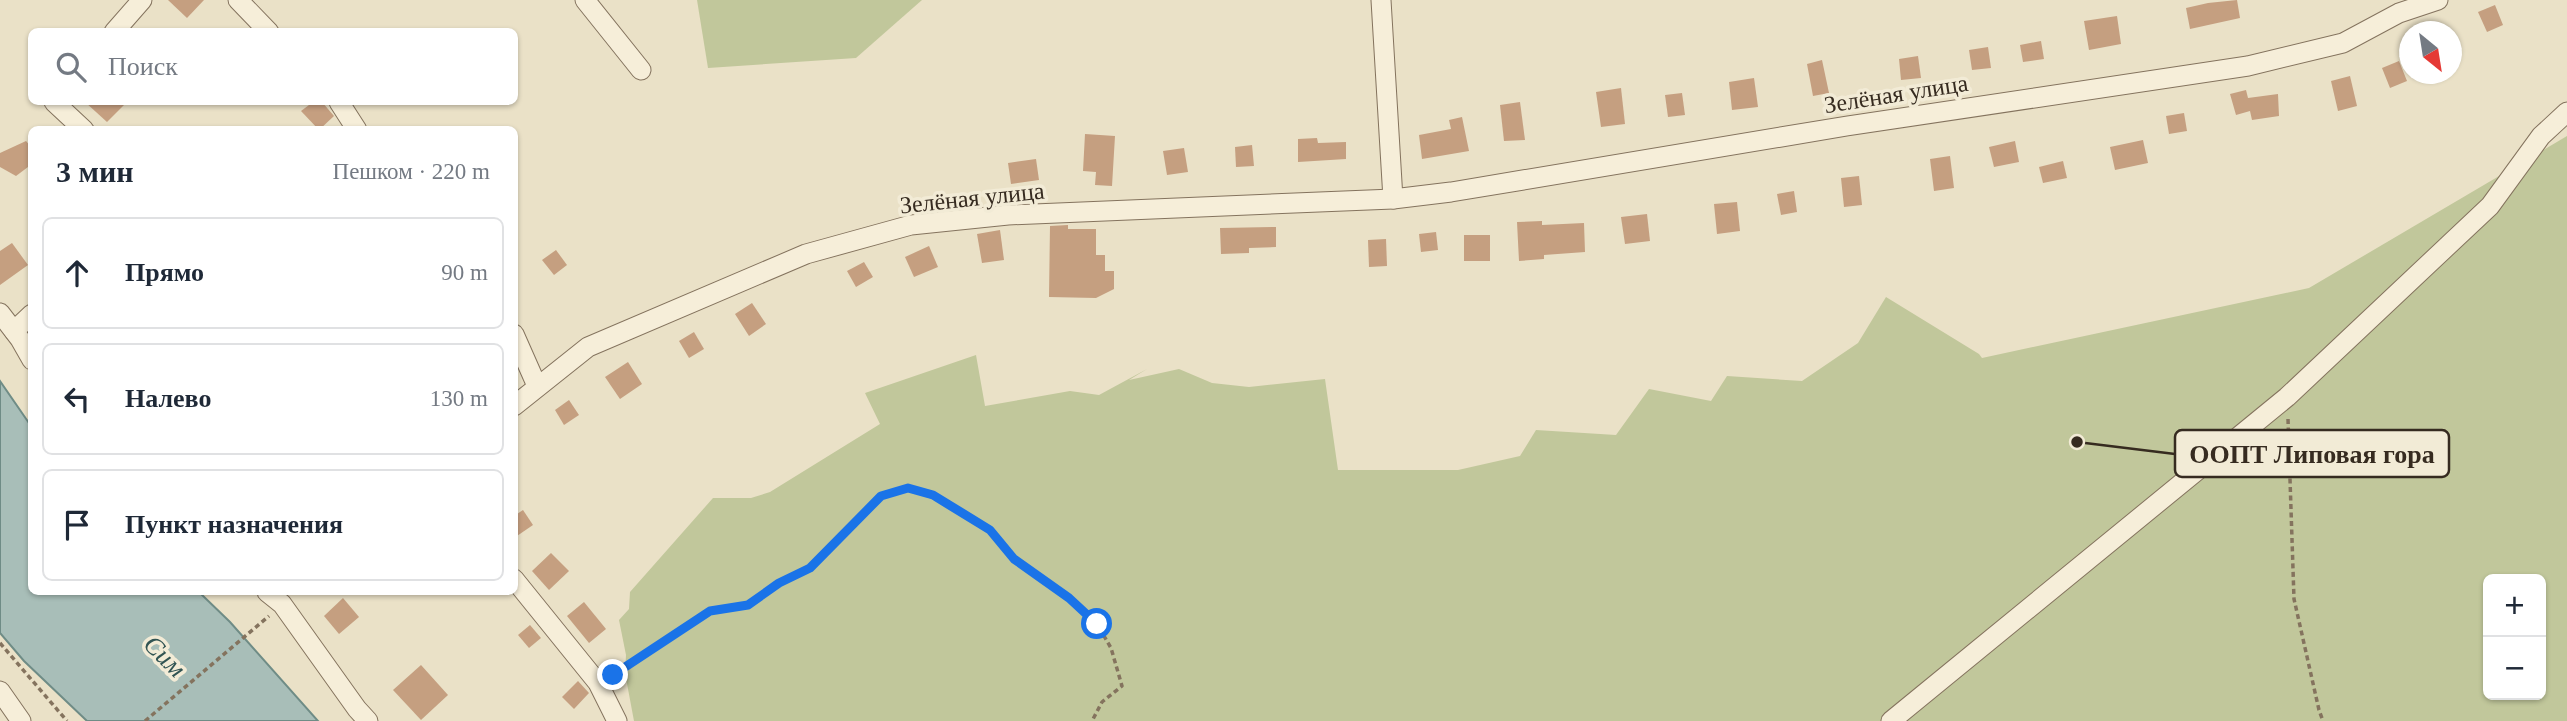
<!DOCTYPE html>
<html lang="ru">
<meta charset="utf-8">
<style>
body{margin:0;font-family:"Times New Roman",serif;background:#f2f2f3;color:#1f2937}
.controls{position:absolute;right:21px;bottom:21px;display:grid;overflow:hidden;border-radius:10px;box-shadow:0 2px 5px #0004}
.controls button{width:63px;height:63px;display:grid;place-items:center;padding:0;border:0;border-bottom:2px solid #e0e1e3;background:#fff;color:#1f2937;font:35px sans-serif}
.compass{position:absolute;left:2399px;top:21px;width:63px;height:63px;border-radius:50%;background:#fff;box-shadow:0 2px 5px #0004;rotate:150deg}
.stop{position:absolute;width:21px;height:21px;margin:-16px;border:5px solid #1a73e8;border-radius:50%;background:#fff}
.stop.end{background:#1a73e8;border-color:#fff;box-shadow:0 2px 7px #0008}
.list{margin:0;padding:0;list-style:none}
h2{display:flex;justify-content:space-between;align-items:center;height:91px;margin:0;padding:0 28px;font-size:30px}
h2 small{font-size:23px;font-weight:400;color:#747a83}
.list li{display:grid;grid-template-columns:46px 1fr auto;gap:21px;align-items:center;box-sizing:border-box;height:112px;margin:0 14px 14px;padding:0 14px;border:2px solid #e0e1e3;border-radius:10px}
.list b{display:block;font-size:26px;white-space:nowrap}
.list em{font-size:23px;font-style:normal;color:#747a83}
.icon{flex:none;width:38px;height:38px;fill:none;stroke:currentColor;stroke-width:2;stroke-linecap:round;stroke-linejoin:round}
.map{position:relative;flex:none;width:2567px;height:721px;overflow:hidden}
.search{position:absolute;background:#fff;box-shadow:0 2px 5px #0004;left:28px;top:28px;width:490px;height:77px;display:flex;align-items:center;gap:18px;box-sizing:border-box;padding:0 24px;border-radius:10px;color:#747a83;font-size:26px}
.panel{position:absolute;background:#fff;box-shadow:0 2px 5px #0004;left:28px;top:126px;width:490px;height:469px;border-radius:10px}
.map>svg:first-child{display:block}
.green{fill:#c1c79b;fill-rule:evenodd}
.water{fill:#a8beb8;stroke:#6f8c86;stroke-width:2}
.building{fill:#c59f80}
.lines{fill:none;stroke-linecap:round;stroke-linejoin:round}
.minor-casing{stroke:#84735e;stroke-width:21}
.path{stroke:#84735e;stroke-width:3.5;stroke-dasharray:5 3.5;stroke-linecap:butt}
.minor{stroke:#f6eed9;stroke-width:19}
.route{stroke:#1a73e8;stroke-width:9}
.labels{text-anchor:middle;stroke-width:7;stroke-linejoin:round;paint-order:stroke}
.street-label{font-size:24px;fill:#362b20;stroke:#f2ebd6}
.water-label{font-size:26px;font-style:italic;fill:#315453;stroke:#f2ebd6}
.leader{fill:none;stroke:#362b20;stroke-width:2.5}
.callout-dot{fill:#362b20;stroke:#f2ebd6;stroke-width:2.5}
.callout{fill:#f2ebd6;stroke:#362b20;stroke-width:2.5}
.callout-label{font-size:26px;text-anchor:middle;font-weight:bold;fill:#362b20}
</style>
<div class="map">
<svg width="2567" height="721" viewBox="0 0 2567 721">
<rect width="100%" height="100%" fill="#eae1c7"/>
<g class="green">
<polygon points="697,0 922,0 856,58 708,68"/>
<path d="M2567 136V721H634L625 673 626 655 619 620 629 609 630 592 713 498H751L770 492 880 424 865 393 976 355 985 406 1070 391 1099 395 1147 369 1129 380 1179 369 1212 383 1249 387 1325 379 1338 470H1458L1520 456 1536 430 1616 435 1649 389 1711 401 1727 376 1802 381 1858 343 1886 297 1979 354 1982 358 2309 288ZM2488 579H2541V695H2488Z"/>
</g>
<polygon class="water" points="0,381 31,426 32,592 199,592 230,622 318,721 87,721 24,661 0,633"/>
<g class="building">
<polygon points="168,0 204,0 187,18"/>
<polygon points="2237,0 2240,18 2190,29 2186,8 2208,3"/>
<polygon points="2495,5 2503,25 2487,32 2478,12"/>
<polygon points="2117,16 2121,44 2089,50 2084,21"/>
<polygon points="2041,41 2044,59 2023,62 2020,45"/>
<polygon points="1988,47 1991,68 1972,70 1969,50"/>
<polygon points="1918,56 1921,78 1901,80 1899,59"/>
<polygon points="1822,60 1829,93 1813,96 1807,64"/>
<polygon points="2399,61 2407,81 2390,88 2382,68"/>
<polygon points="2350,76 2357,106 2338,111 2331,81"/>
<polygon points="1754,78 1758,107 1732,110 1729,82"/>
<polygon points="1621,88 1625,124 1601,127 1596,92"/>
<polygon points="2246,90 2248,98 2278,94 2279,116 2252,120 2250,111 2236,115 2230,94"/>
<polygon points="1682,93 1685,115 1668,117 1665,95"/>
<polygon points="85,102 127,102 107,122"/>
<polygon points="313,102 322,102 334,116 319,130 301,111"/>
<polygon points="1520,102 1525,140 1504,141 1500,105"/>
<polygon points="2184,113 2187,131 2169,134 2166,116"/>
<polygon points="1462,117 1469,151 1422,159 1419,135 1451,129 1449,120"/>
<polygon points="1085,134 1115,136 1112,186 1095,185 1096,172 1083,171"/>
<polygon points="1317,138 1318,143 1346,142 1346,159 1298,162 1298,139"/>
<polygon points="2143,140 2148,163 2115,170 2110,147"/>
<polygon points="26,141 32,148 32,164 16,176 0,167 0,153"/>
<polygon points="2015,141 2019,162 1994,167 1989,147"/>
<polygon points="1252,145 1254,166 1236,167 1235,147"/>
<polygon points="1184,148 1188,172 1167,175 1163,151"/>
<polygon points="1950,156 1954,188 1934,191 1930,159"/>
<polygon points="1036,159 1039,180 1011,184 1008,163"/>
<polygon points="2063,161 2067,178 2043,183 2039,167"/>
<polygon points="1859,176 1862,205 1844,207 1841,178"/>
<polygon points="1794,191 1797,212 1781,215 1777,194"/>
<polygon points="1737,202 1740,231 1717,234 1714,204"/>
<polygon points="1647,214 1650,241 1625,244 1621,217"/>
<polygon points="1542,221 1542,225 1584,223 1585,252 1544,255 1544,259 1519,261 1517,222"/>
<polygon points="1068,225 1068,229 1096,229 1096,255 1105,255 1105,271 1114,271 1114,289 1096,298 1049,297 1050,226"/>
<polygon points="1276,227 1276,247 1249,248 1249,253 1221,254 1220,228"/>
<polygon points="1000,230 1004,260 982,263 977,234"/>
<polygon points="1436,232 1438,250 1421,252 1419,234"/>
<rect x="1464" y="235" width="26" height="26"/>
<polygon points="1386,239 1387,266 1369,267 1368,240"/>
<polygon points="12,243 28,265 0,285 0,251"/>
<polygon points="929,246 938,267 914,277 905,257"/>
<polygon points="556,250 567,265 554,275 542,260"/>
<polygon points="864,262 873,277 856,287 847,271"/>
<polygon points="752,303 766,324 749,336 735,314"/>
<polygon points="694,332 704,349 689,358 679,341"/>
<polygon points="628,362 642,384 620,399 605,377"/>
<polygon points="569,400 579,415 564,425 555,410"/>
<polygon points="523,510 533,525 514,538 514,516"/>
<polygon points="551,553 569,571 549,590 532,571"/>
<polygon points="343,598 359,617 339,634 324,616"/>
<polygon points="584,602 606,629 589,643 567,616"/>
<polygon points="530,625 541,638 529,648 518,635"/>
<polygon points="421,665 448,695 421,720 393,690"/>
<polygon points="578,681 589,693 574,709 562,697"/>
</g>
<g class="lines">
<defs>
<g id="minor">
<polyline points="238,0 269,32"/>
<polyline points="585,0 641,70"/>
<polyline points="1381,0 1393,199"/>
<polyline points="114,32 142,0"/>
<polyline points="54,102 84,130"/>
<polyline points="339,102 357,130"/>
<polyline points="0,313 20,339 32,360"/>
<polyline points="14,331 32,314"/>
<polyline points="514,334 537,386"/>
<polyline points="514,406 588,347 806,254 911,225 1008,215 1393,199 1451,192 1847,126 2248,66 2343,43 2399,13 2438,0"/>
<polyline points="514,579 598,683 617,721"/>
<polyline points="267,592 282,604 357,709 368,721"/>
<polyline points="0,691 21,721"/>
<polyline points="1891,721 2287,397 2490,206 2541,136 2567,112"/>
</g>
</defs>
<use href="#minor" class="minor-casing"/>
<g class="path">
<polyline points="2288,419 2294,599 2319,710 2323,721"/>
<polyline points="0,643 67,721"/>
<polyline points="614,674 710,611 748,605 779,583 810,567 881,496 908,489 933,495 990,530 1014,559 1069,598 1097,624 1111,648 1122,686 1102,702 1092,721"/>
<polyline points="145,721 269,616"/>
</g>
<use href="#minor" class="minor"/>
</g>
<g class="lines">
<polyline class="route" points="613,675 710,611 748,605 779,583 810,568 881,496 908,488 933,495 990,530 1014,559 1069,598 1097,624"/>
</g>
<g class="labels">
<g class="street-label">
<text transform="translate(1896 94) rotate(-9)" y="8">Зелёная улица</text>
<text transform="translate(972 198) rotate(-6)" y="8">Зелёная улица</text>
</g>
<g class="water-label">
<text transform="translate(165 656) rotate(45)" y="9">Сим</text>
</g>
</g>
<path class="leader" d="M2077 442L2175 454"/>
<circle class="callout-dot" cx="2077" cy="442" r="7"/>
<rect class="callout" x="2175" y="430" width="274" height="47" rx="7"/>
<g class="callout-label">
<text x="2312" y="463">ООПТ Липовая гора</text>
</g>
</svg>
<div class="controls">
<button>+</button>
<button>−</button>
</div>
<svg class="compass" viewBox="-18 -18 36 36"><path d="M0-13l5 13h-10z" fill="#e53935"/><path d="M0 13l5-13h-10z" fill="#747a83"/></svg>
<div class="stop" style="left:1097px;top:624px"></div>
<div class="stop end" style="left:613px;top:675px"></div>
<div class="search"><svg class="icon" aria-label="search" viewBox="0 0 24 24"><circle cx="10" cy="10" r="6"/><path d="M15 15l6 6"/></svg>Поиск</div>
<section class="panel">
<h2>3 мин<small>Пешком · 220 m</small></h2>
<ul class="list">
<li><svg class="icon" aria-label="ahead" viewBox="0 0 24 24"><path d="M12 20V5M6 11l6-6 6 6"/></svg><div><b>Прямо</b></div><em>90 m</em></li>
<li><svg class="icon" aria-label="left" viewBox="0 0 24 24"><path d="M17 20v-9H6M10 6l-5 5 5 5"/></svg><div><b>Налево</b></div><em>130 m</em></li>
<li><svg class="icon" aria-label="arrive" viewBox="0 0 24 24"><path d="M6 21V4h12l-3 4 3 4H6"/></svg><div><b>Пункт назначения</b></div></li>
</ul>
</section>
</div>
